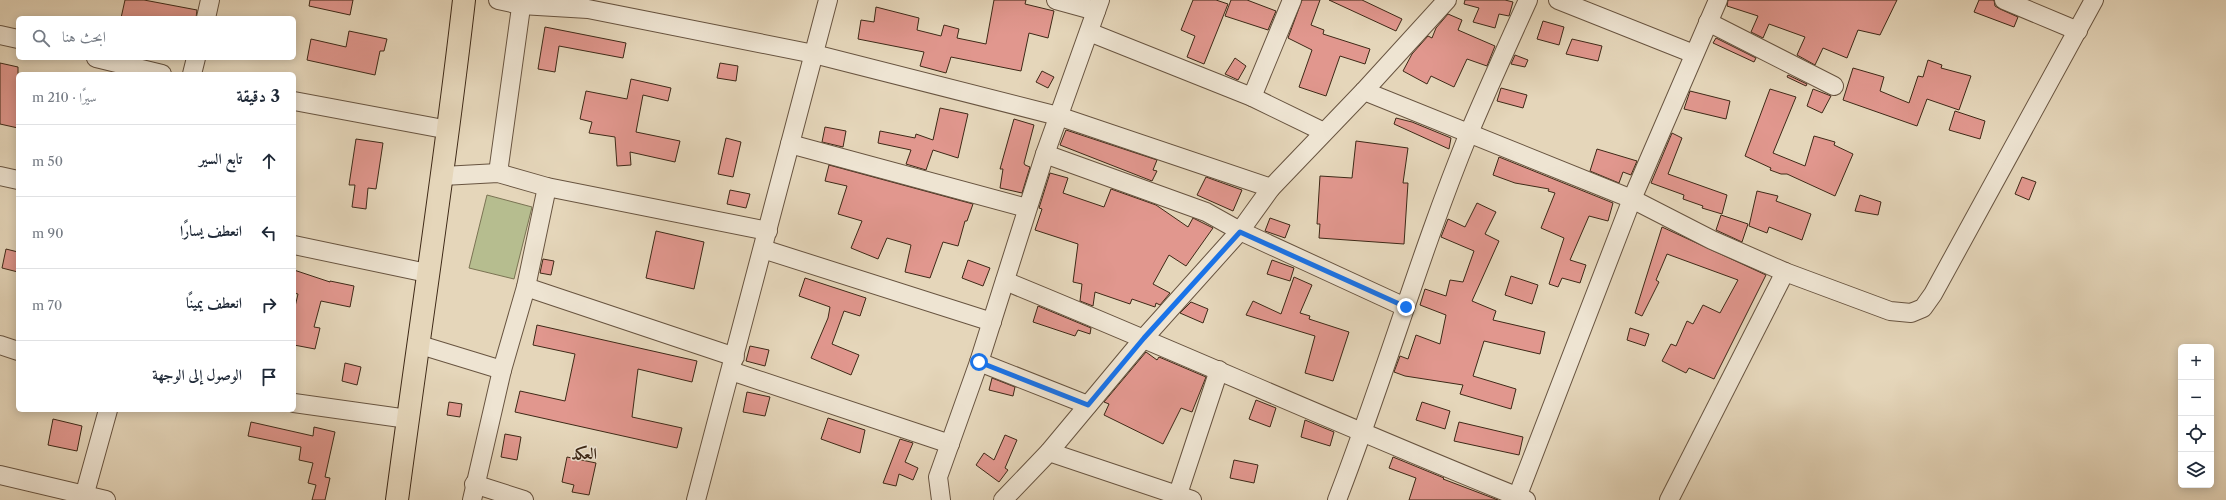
<!DOCTYPE html>
<html lang="ar">
<meta charset="utf-8">
<style>
body{margin:0;font-family:"Libre Caslon Text",Amiri,serif;background:#f2f2f3;color:#1f2937;direction:rtl}
.controls{position:absolute;right:12px;bottom:12px;display:grid;overflow:hidden;border-radius:6px;box-shadow:0 2px 10px #0003}
.controls button{width:36px;height:36px;display:grid;place-items:center;padding:0;border:0;border-bottom:1px solid #e0e1e3;background:#fff;color:#1f2937;font:20px sans-serif}
.stop{position:absolute;width:12px;height:12px;margin:-9px;border:3px solid #1a73e8;border-radius:50%;background:#fff}
.stop.end{background:#1a73e8;border-color:#fff;box-shadow:0 1px 4px #0008}
.list{margin:0;padding:0;list-style:none}
h2{display:flex;justify-content:space-between;align-items:center;height:52px;margin:0;padding:0 16px;font-size:17px}
h2 small{font-size:13px;font-weight:400;color:#747a83}
.list li{display:grid;grid-template-columns:26px 1fr auto;gap:12px;align-items:center;box-sizing:border-box;height:72px;padding:0 16px;border-top:1px solid #e0e1e3}
.list b{display:block;font-size:15px;white-space:nowrap}
.list em{font-size:13px;font-style:normal;color:#747a83}
.icon{flex:none;width:22px;height:22px;fill:none;stroke:currentColor;stroke-width:2;stroke-linecap:round;stroke-linejoin:round}
.map{position:relative;flex:none;width:2226px;height:500px;overflow:hidden;direction:ltr}
.search{position:absolute;background:#fff;box-shadow:0 2px 10px #0003;left:16px;top:16px;width:280px;height:44px;display:flex;align-items:center;gap:10px;box-sizing:border-box;padding:0 14px;border-radius:6px;color:#747a83;font-size:15px}
.panel{position:absolute;background:#fff;box-shadow:0 2px 10px #0003;left:16px;top:72px;width:280px;height:340px;border-radius:6px;direction:rtl}
.map>svg:first-child{display:block}
.green{fill:#b6bd8f;stroke:#7a7353}
.building{fill:#e1978e;stroke:#3e2917}
.lines{fill:none;stroke-linecap:round;stroke-linejoin:round}
.street-casing{stroke:#685440;stroke-width:20}
.primary-casing{stroke:#3e2917;stroke-width:24}
.street{stroke:#eee4d2;stroke-width:18}
.primary{stroke:#e5d6ba;stroke-width:22}
.route{stroke:#1a73e8;stroke-width:5}
.labels{text-anchor:middle;stroke-width:3;stroke-linejoin:round;paint-order:stroke}
.district-label{font-size:16px;font-weight:bold;fill:#3e2917;stroke:#eee4d2}
</style>
<div class="map">
<svg width="2226" height="500" viewBox="0 0 2226 500">
<rect width="100%" height="100%" fill="#e5d6ba"/>
<filter id="stains"><feTurbulence type="fractalNoise" baseFrequency=".005" numOctaves="4"/><feColorMatrix values="0 0 0 0 .2 0 0 0 0 .09 0 0 0 0 .02 0 0 0 .5 -.17"/></filter>
<radialGradient id="worn" r=".72"><stop offset=".6" stop-color="#630" stop-opacity="0"/><stop offset="1" stop-color="#630" stop-opacity=".3"/></radialGradient>
<polygon class="green" points="487,195 532,207 514,279 469,268"/>
<g class="building">
<polygon points="125,0 144,0 197,10 196,18 121,18"/>
<polygon points="310,0 353,0 350,15 309,6"/>
<polygon points="994,0 1026,0 1025,4 1054,11 1048,38 1029,33 1021,71 951,57 946,73 920,66 924,52 858,39 861,20 874,22 876,7 919,18 917,30 941,36 944,25 959,29 957,38 986,44"/>
<polygon points="1193,0 1216,0 1228,4 1204,64 1187,57 1195,36 1181,30"/>
<polygon points="1231,0 1247,0 1276,11 1268,30 1225,16"/>
<polygon points="1302,0 1320,0 1311,25 1324,30 1323,34 1370,49 1365,64 1340,56 1326,96 1299,87 1312,50 1288,38"/>
<polygon points="1329,0 1362,0 1402,19 1396,31"/>
<polygon points="1465,0 1505,0 1513,2 1509,16 1499,14 1495,28 1473,22 1479,8 1464,4"/>
<polygon points="1728,0 1897,0 1880,35 1858,30 1847,58 1823,48 1815,65 1797,55 1805,37 1769,24 1763,38 1751,32 1758,16 1727,6"/>
<polygon points="1979,0 1994,0 1995,6 2000,9 2018,17 2014,27 1974,12"/>
<polygon points="1448,14 1462,20 1458,30 1495,46 1487,66 1467,59 1454,87 1431,76 1427,84 1403,71 1412,54 1428,36 1432,38 1436,28"/>
<polygon points="1543,21 1564,27 1559,45 1537,39"/>
<polygon points="545,27 626,43 623,58 559,46 555,72 538,69"/>
<polygon points="349,31 387,39 384,51 380,51 375,75 307,60 311,39 346,47"/>
<polygon points="1716,38 1756,58 1754,62 1713,43"/>
<polygon points="1572,39 1602,46 1598,61 1566,54"/>
<polygon points="1515,55 1528,60 1525,67 1511,64"/>
<polygon points="1235,58 1246,66 1238,80 1225,74"/>
<polygon points="1928,60 1942,65 1941,68 1971,76 1959,110 1927,99 1917,126 1843,100 1853,68 1884,77 1880,91 1909,103 1918,76 1923,77"/>
<polygon points="0,63 18,67 18,128 0,124"/>
<polygon points="720,63 738,66 736,81 717,78"/>
<polygon points="1042,71 1054,77 1048,88 1036,82"/>
<polygon points="1788,75 1807,84 1806,86 1787,77"/>
<polygon points="631,79 671,88 668,101 643,95 636,132 680,141 675,162 630,152 631,165 617,166 615,137 589,133 592,122 580,119 586,91 627,99"/>
<polygon points="1501,88 1527,95 1523,108 1497,101"/>
<polygon points="1770,89 1796,97 1773,153 1805,166 1814,136 1835,142 1834,145 1853,154 1835,196 1787,174 1781,174 1770,170 1771,168 1745,156"/>
<polygon points="1813,89 1831,96 1822,113 1807,106"/>
<polygon points="1690,91 1730,101 1726,119 1684,109"/>
<polygon points="940,108 968,114 958,158 933,150 926,170 906,164 911,150 878,143 880,131 915,138 916,134 933,140"/>
<polygon points="1955,111 1985,121 1980,139 1949,130"/>
<polygon points="1396,118 1412,122 1451,138 1449,149 1394,124"/>
<polygon points="1014,119 1034,125 1024,163 1025,165 1030,167 1022,193 1000,188 1003,169 1000,169"/>
<polygon points="825,127 846,131 843,147 822,142"/>
<polygon points="1066,130 1157,160 1153,170 1157,171 1152,181 1060,145"/>
<polygon points="1672,133 1682,138 1668,174 1727,195 1722,214 1702,208 1703,206 1683,199 1684,195 1651,183"/>
<polygon points="726,138 741,142 733,177 718,174"/>
<polygon points="356,139 383,143 376,189 368,188 366,209 352,207 355,185 349,185"/>
<polygon points="1356,141 1408,148 1403,183 1408,183 1404,244 1319,238 1320,224 1317,224 1320,176 1352,178"/>
<polygon points="1597,149 1637,161 1631,175 1623,172 1619,183 1590,171"/>
<polygon points="1499,157 1613,203 1608,221 1589,216 1570,260 1586,265 1580,283 1562,278 1558,287 1549,284 1564,238 1541,228 1555,193 1548,191 1549,189 1515,183 1493,175"/>
<polygon points="829,165 973,204 967,221 965,221 958,246 943,242 930,278 905,272 911,245 887,238 878,259 851,248 862,221 838,214 847,186 825,181"/>
<polygon points="1050,173 1068,178 1063,193 1104,207 1111,189 1156,205 1188,227 1193,218 1213,228 1186,266 1169,255 1153,284 1170,293 1160,305 1156,303 1155,307 1132,299 1130,304 1095,292 1093,306 1080,301 1082,284 1073,282 1078,244 1035,230 1042,209 1039,208"/>
<polygon points="1206,177 1242,190 1233,211 1197,195"/>
<polygon points="2022,177 2036,182 2029,200 2015,194"/>
<polygon points="730,190 750,194 746,208 727,204"/>
<polygon points="1757,191 1778,196 1776,201 1811,214 1802,240 1769,227 1767,233 1749,226"/>
<polygon points="1860,195 1881,202 1878,215 1855,211"/>
<polygon points="1477,203 1496,212 1485,234 1499,241 1472,301 1496,311 1493,320 1545,332 1540,354 1484,341 1473,376 1516,389 1511,409 1460,394 1463,385 1405,376 1394,372 1400,356 1408,359 1416,335 1440,344 1446,315 1420,305 1425,289 1446,296 1450,280 1463,282 1474,251 1441,237 1448,219 1465,227"/>
<polygon points="1721,215 1748,224 1742,242 1716,230"/>
<polygon points="1270,218 1290,225 1285,238 1265,231"/>
<polygon points="1662,227 1766,275 1714,379 1689,368 1686,373 1662,361 1671,344 1676,346 1687,321 1693,324 1703,305 1720,313 1738,280 1667,254 1656,280 1659,282 1642,316 1635,313"/>
<polygon points="656,231 704,242 694,289 646,278"/>
<polygon points="6,249 18,252 18,272 2,268"/>
<polygon points="543,259 554,261 551,275 540,273"/>
<polygon points="968,260 990,268 983,286 962,278"/>
<polygon points="1272,260 1294,268 1290,281 1267,274"/>
<polygon points="294,270 330,282 330,281 354,286 350,307 321,301 314,327 320,328 315,349 294,345 294,311 298,294 294,293"/>
<polygon points="1511,276 1538,285 1532,304 1505,295"/>
<polygon points="1294,277 1312,285 1300,313 1310,316 1309,319 1349,332 1333,381 1305,373 1315,336 1246,315 1253,301 1281,314"/>
<polygon points="805,278 866,298 860,316 844,311 832,344 859,355 851,375 811,358 828,318 830,307 799,296"/>
<polygon points="1191,302 1208,309 1203,323 1180,313"/>
<polygon points="1038,306 1091,328 1090,334 1078,330 1075,336 1033,322"/>
<polygon points="537,325 697,361 692,382 638,369 632,417 682,428 677,448 515,412 520,391 565,401 575,354 533,345"/>
<polygon points="1630,328 1649,334 1645,346 1627,340"/>
<polygon points="750,346 769,350 765,366 746,361"/>
<polygon points="1146,352 1157,360 1159,357 1206,377 1192,412 1181,408 1163,444 1104,415 1109,404 1104,402"/>
<polygon points="345,363 361,367 357,385 342,381"/>
<polygon points="992,378 1015,387 1013,396 989,390"/>
<polygon points="747,392 770,397 765,416 743,412"/>
<polygon points="1256,400 1276,408 1270,427 1249,419"/>
<polygon points="449,402 462,404 460,417 447,415"/>
<polygon points="1422,402 1450,411 1445,429 1416,420"/>
<polygon points="828,418 865,430 860,453 821,439"/>
<polygon points="53,419 82,426 77,451 48,445"/>
<polygon points="1305,420 1334,432 1330,446 1301,437"/>
<polygon points="251,422 313,436 314,427 335,432 325,477 330,478 325,500 312,500 316,485 308,483 313,463 299,460 301,447 248,436"/>
<polygon points="1459,422 1523,437 1519,455 1454,441"/>
<polygon points="505,434 521,437 517,460 501,457"/>
<polygon points="1005,435 1017,440 1005,468 1008,470 999,482 976,465 984,453 994,460"/>
<polygon points="900,439 913,443 905,462 918,468 913,480 899,474 896,486 883,483"/>
<polygon points="567,457 596,463 589,495 572,492 574,485 562,482"/>
<polygon points="1393,457 1444,478 1443,479 1498,500 1409,500 1416,478 1389,468"/>
<polygon points="1234,460 1258,465 1254,483 1230,478"/>
</g>
<g class="lines">
<defs>
<g id="street">
<polyline points="498,0 521,5 588,9 814,54 1058,116 1271,188"/>
<polyline points="1056,0 1096,11"/>
<polyline points="1558,0 1694,54"/>
<polyline points="2004,0 2078,31"/>
<polyline points="206,18 210,0"/>
<polyline points="1708,22 1834,86"/>
<polyline points="1089,32 1252,97 1324,132"/>
<polyline points="0,35 18,39"/>
<polyline points="96,58 162,74"/>
<polyline points="192,74 196,58"/>
<polyline points="1364,91 1632,199 1712,240 1785,272 1890,311 1911,313 1923,308 1933,294 2094,0"/>
<polyline points="1252,97 1292,0"/>
<polyline points="294,101 449,130"/>
<polyline points="790,144 1027,208"/>
<polyline points="1045,154 1206,212 1240,231 1405,307"/>
<polyline points="498,173 522,0"/>
<polyline points="0,176 18,180"/>
<polyline points="443,176 498,173 547,187 768,231"/>
<polyline points="294,245 427,273"/>
<polyline points="763,249 992,322"/>
<path d="M1005 281C1179 352 1351 430 1526 500"/>
<polyline points="526,287 735,357"/>
<polyline points="417,344 502,370"/>
<polyline points="0,345 18,351"/>
<polyline points="979,362 1088,405"/>
<polyline points="731,371 950,444"/>
<polyline points="294,403 408,419"/>
<polyline points="1049,452 1192,500"/>
<polyline points="0,475 106,500"/>
<polyline points="474,484 524,500"/>
<polyline points="83,500 108,410"/>
<polyline points="472,500 502,370 526,287 547,187"/>
<polyline points="696,500 828,0"/>
<polyline points="941,500 938,477 979,362 1045,154 1100,0"/>
<polyline points="1003,500 1049,452 1144,338 1240,231 1271,188 1364,91 1447,0"/>
<polyline points="1176,500 1219,370"/>
<path d="M1337 500C1384 379 1420 253 1469 133 1488 88 1508 44 1528 0"/>
<polyline points="1516,500 1632,199 1718,0"/>
<polyline points="1669,500 1785,272"/>
</g>
<path id="primary" d="M397 500C419 333 445 167 464 0"/>
</defs>
<use href="#street" class="street-casing"/>
<use href="#primary" class="primary-casing"/>
<use href="#street" class="street"/>
<use href="#primary" class="primary"/>
</g>
<g class="lines">
<polyline class="route" points="979,362 1088,405 1144,338 1240,232 1406,307"/>
</g>
<g class="labels">
<g class="district-label">
<text x="584" y="459">العكد</text>
</g>
</g>
<rect width="100%" height="100%" filter="url(#stains)"/>
<rect width="100%" height="100%" fill="url(#worn)"/>
</svg>
<div class="controls">
<button>+</button>
<button>−</button>
<button><svg class="icon" aria-label="locate" viewBox="0 0 24 24"><circle cx="12" cy="12" r="6"/><path d="M12 2v4M12 18v4M2 12h4M18 12h4"/></svg></button>
<button><svg class="icon" aria-label="layers" viewBox="0 0 24 24"><path d="M12 4l9 5-9 5-9-5zM3 14l9 5 9-5"/></svg></button>
</div>
<div class="stop" style="left:979px;top:362px"></div>
<div class="stop end" style="left:1406px;top:307px"></div>
<div class="search"><svg class="icon" aria-label="search" viewBox="0 0 24 24"><circle cx="10" cy="10" r="6"/><path d="M15 15l6 6"/></svg>ابحث هنا</div>
<section class="panel">
<h2>3 دقيقة<small>سيرًا · 210 m</small></h2>
<ul class="list">
<li><svg class="icon" aria-label="ahead" viewBox="0 0 24 24"><path d="M12 20V5M6 11l6-6 6 6"/></svg><div><b>تابع السير</b></div><em>50 m</em></li>
<li><svg class="icon" aria-label="left" viewBox="0 0 24 24"><path d="M17 20v-9H6M10 6l-5 5 5 5"/></svg><div><b>انعطف يسارًا</b></div><em>90 m</em></li>
<li><svg class="icon" aria-label="right" viewBox="0 0 24 24"><path d="M7 20v-9h11M14 6l5 5-5 5"/></svg><div><b>انعطف يمينًا</b></div><em>70 m</em></li>
<li><svg class="icon" aria-label="arrive" viewBox="0 0 24 24"><path d="M6 21V4h12l-3 4 3 4H6"/></svg><div><b>الوصول إلى الوجهة</b></div></li>
</ul>
</section>
</div>
